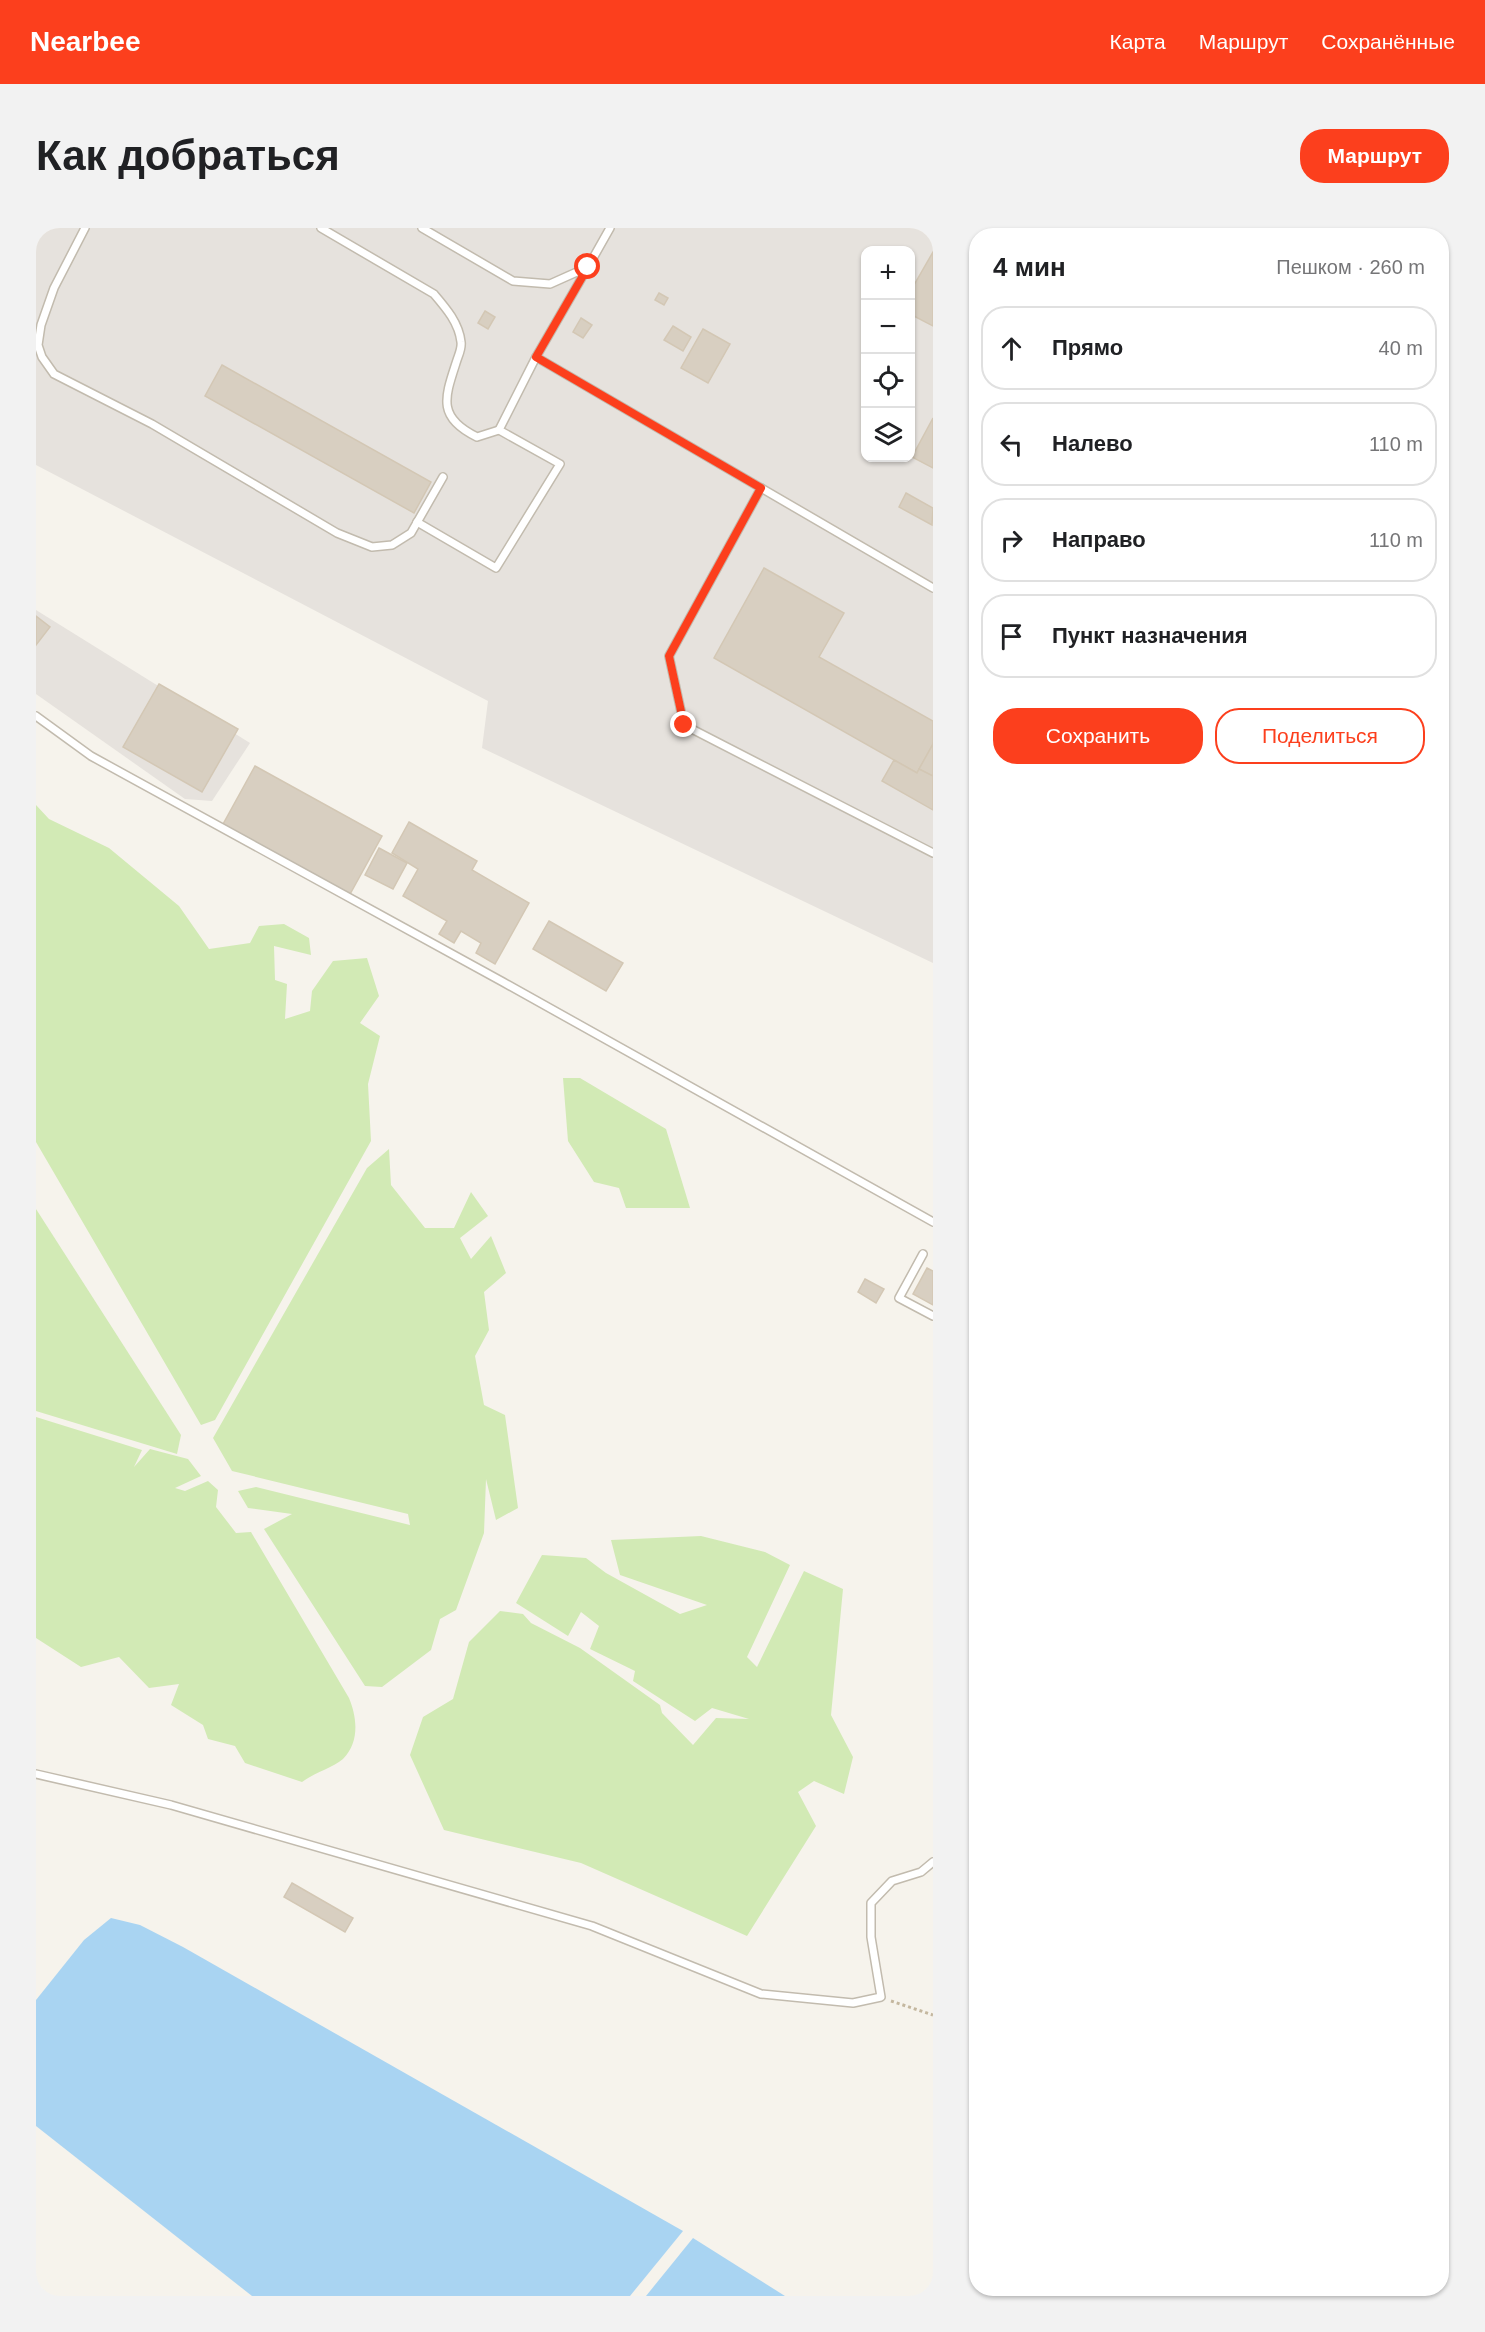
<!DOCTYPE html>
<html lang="ru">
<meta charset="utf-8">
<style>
body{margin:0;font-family:Helvetica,sans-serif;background:#f2f2f2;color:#202124}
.controls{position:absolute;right:18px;top:18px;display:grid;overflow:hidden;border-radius:12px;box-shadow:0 2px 4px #0004}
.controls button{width:54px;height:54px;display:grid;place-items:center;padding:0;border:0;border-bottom:2px solid #e0e0e0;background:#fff;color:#202124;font:30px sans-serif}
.stop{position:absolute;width:18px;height:18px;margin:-14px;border:4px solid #fc3f1d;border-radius:50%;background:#fff}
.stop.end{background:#fc3f1d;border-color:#fff;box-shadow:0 2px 6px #0008}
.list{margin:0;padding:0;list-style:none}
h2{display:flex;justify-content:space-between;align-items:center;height:78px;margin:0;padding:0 24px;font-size:26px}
h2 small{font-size:20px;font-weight:400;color:#757577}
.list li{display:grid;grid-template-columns:39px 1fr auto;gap:18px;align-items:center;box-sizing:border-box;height:84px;margin:0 12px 12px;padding:0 12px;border:2px solid #e0e0e0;border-radius:24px}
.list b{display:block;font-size:22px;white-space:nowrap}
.list em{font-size:20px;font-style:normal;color:#757577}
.actions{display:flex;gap:12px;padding:18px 24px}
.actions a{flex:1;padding:14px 0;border:2px solid #fc3f1d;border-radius:24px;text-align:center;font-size:21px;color:#fc3f1d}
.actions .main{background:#fc3f1d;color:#fff}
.icon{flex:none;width:33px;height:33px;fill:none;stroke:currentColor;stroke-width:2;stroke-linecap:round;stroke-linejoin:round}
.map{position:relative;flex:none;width:897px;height:2068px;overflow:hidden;border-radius:24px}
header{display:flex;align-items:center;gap:36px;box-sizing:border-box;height:84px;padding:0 30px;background:#fc3f1d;color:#fff}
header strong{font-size:28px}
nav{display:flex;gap:33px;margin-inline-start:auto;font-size:21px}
.intro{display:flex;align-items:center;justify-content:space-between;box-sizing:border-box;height:144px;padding:0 36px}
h1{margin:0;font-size:42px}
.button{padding:15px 27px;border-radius:24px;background:#fc3f1d;color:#fff;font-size:21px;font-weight:700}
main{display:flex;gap:36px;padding:0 36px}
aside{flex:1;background:#fff;border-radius:24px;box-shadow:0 2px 4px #0004}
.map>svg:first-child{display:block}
.industrial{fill:#e6e2dd;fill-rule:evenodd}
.green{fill:#d2eab5}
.water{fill:#a9d4f2}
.building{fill:#d8cfc1;stroke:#d3c7b4;stroke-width:1.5}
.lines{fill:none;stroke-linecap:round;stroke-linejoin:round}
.service-casing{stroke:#c2bbae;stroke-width:10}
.path{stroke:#c4b79f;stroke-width:3;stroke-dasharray:3 3;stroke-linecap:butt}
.service{stroke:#fff;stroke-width:7}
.route{stroke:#fc3f1d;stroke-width:8}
</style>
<header>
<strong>Nearbee</strong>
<nav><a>Карта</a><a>Маршрут</a><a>Сохранённые</a></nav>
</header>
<div class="intro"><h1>Как добраться</h1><a class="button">Маршрут</a></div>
<main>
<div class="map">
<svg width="897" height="2068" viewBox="0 0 897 2068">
<rect width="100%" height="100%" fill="#f6f3ec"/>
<g class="industrial">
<path d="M0 0H897V735L446 520 452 473 0 237ZM830 22H874V230H830Z"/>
<polygon points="0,382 214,515 176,573 149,571 0,466"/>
</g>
<g class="green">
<polygon points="0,577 13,591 73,620 143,678 173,721 214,715 223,698 248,696 273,710 275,727 238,718 239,752 251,756 249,791 274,783 276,763 297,733 331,730 343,768 324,795 344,808 332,856 335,913 179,1192 165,1197 0,914"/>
<polygon points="527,850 544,850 630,901 654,980 590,980 583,960 558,954 532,913"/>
<polygon points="353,921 355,957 389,1000 418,1000 435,964 452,988 424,1010 435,1031 455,1008 470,1045 448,1064 453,1102 439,1128 448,1177 469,1187 482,1280 460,1292 450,1251 448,1305 420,1382 404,1391 395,1422 346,1459 329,1458 228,1301 256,1286 212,1280 202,1263 220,1259 374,1297 372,1286 196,1243 177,1210 331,940"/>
<polygon points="0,981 145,1207 141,1226 0,1183"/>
<path d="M0 1189 106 1222 98 1239 114 1221 152 1231 165 1248 139 1260 149 1263 172 1253 182 1262 180 1279 200 1305 215 1304 313 1470C321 1489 324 1514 307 1531 296 1540 278 1545 266 1554L209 1535 199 1518 172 1511 167 1497 135 1477 143 1456 113 1460 83 1429 45 1439 0 1410Z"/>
<polygon points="665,1308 729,1324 754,1337 711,1429 721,1439 768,1343 807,1361 795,1487 817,1529 808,1566 778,1553 762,1564 780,1598 711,1708 545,1635 408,1602 374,1527 387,1489 417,1471 433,1414 464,1383 487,1386 495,1395 544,1420 624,1477 626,1485 657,1517 680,1490 713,1491 676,1480 659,1493 597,1453 599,1443 554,1421 563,1398 545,1384 532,1408 480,1375 506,1327 550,1330 570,1345 644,1386 671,1377 584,1347 575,1312"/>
</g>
<g class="water">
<polygon points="75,1690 104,1697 147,1719 647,2003 594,2068 216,2068 0,1898 0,1772 48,1712"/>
<polygon points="657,2010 749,2068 610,2068"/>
</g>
<g class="building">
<polygon points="897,24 897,98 874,86 874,64"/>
<polygon points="623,65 632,70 628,77 619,72"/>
<polygon points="449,83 459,89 452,101 442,95"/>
<polygon points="545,90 556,97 547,110 537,104"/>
<polygon points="637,98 655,109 647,123 628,112"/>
<polygon points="667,101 694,116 672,155 645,140"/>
<polygon points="186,137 395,254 378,285 169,168"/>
<polygon points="897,190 897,240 876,229"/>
<polygon points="870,265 897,280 896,297 863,279"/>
<polygon points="728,340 808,385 783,429 897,493 897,516 881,545 678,430"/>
<polygon points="0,388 14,399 0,417"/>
<polygon points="123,456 202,501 166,564 87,519"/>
<polygon points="897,516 897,548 883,541"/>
<polygon points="858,532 881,545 883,541 897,548 897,582 846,553"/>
<polygon points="219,538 346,608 313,668 186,598"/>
<polygon points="373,594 441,633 436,642 493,675 459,736 440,725 445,715 425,703 418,715 403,706 411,693 367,668 382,641 356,625"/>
<polygon points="343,620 371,635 357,661 329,647"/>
<polygon points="513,693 587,735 570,763 497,721"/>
<polygon points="891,1040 897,1043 897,1077 877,1066"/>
<polygon points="829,1051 848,1061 840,1075 822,1064"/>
<polygon points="256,1655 317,1690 309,1704 248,1669"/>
</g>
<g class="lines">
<defs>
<g id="service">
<polyline points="49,0 18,60 5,97 2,117 6,129 18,146 116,196 301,305 336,319 356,317 375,305 407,249"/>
<path d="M285 0 398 66C410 80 423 95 425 114 426 120 423 126 421 132 409 169 400 189 441 209L463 202"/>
<polyline points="386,0 477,53 514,56 552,39 574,0"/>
<polyline points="500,129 897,360"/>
<polyline points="725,260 633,428 648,497 897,625"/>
<polyline points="381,294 460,340 524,236 463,202 500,129 552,39"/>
<polyline points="0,488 55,528 467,754 897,994"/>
<polyline points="887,1026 863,1070 897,1088"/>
<polyline points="0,1546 135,1577 556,1698 725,1766 817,1775 845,1769 835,1709 835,1675 856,1653 885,1644 897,1634"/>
</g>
</defs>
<use href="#service" class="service-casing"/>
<polyline class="path" points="855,1773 897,1787"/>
<use href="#service" class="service"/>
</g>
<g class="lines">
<polyline class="route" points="552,39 500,129 725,260 633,428 648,497"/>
</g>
</svg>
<div class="controls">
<button>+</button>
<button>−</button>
<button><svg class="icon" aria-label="locate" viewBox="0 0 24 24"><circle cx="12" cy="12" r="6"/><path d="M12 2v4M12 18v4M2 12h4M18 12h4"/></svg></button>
<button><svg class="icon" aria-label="layers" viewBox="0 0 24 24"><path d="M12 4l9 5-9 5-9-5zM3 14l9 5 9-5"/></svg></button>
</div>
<div class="stop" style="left:552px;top:39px"></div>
<div class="stop end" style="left:648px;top:497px"></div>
</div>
<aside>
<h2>4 мин<small>Пешком · 260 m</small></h2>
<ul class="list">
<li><svg class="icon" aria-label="ahead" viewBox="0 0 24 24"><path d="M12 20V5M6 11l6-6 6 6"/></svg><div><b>Прямо</b></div><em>40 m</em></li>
<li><svg class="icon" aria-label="left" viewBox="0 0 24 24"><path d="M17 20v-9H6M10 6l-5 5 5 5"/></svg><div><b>Налево</b></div><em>110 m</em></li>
<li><svg class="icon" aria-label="right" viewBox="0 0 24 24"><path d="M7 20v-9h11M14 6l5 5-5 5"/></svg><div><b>Направо</b></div><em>110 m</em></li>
<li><svg class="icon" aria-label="arrive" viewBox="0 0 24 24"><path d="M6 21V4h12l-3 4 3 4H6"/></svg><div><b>Пункт назначения</b></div></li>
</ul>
<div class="actions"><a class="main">Сохранить</a><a>Поделиться</a></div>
</aside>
</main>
